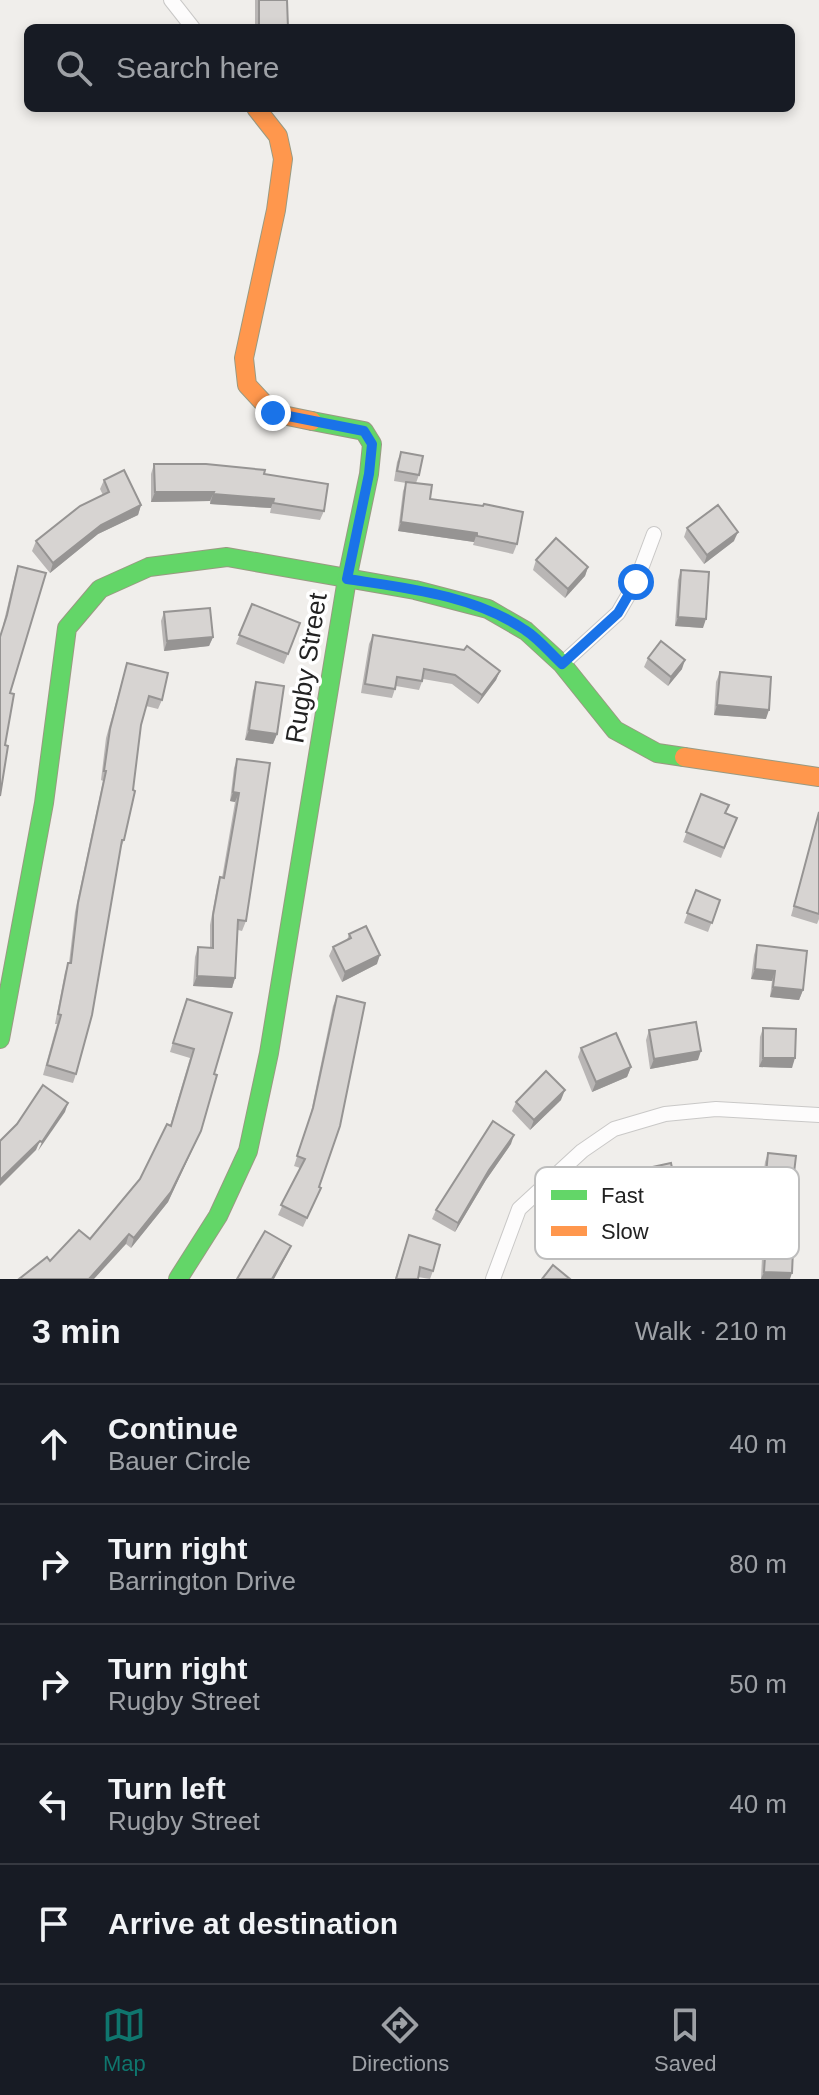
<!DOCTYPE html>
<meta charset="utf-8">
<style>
body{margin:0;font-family:Helvetica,sans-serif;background:#20242c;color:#f1f3f6}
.stop{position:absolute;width:24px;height:24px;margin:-18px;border:6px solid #1a73e8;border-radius:50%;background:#fff}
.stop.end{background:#1a73e8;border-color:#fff;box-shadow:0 2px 8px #0008}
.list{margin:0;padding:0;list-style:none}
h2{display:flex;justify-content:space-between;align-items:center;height:104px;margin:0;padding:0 32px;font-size:34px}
h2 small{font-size:26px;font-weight:400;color:#9ea1a6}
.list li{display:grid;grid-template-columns:52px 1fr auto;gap:24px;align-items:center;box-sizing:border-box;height:120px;padding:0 32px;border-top:2px solid #363941}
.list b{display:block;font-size:30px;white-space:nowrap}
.list p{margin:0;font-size:26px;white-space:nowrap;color:#9ea1a6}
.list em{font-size:26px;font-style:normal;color:#9ea1a6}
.icon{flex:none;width:44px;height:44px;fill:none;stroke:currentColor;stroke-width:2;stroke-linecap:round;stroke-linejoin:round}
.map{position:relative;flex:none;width:819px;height:1279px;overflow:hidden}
.search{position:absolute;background:#171b24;box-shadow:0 4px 12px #0003;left:24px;right:24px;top:24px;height:88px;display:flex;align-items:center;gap:20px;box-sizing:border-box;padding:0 28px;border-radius:12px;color:#9ea1a6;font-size:30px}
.sheet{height:704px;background:#171b24}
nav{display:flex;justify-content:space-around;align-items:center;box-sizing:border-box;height:112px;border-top:2px solid #363941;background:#171b24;font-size:22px;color:#9ea1a6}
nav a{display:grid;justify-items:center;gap:4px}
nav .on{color:#0f766e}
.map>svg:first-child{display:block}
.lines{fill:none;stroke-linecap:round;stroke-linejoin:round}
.street-casing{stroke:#c9c8c7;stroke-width:16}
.fast-casing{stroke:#999a82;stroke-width:20}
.slow-casing{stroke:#999a82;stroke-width:20}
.street{stroke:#fdfcfc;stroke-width:14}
.fast{stroke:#63d668;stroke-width:18}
.slow{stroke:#ff974d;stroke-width:18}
.wall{fill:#b9b6b5}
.shaded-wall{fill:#969493}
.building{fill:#d7d4d2;stroke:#969493;stroke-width:2}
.route{stroke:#1a73e8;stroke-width:10}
.labels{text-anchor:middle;stroke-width:7;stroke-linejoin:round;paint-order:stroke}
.street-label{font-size:26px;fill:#222;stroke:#fff}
.key{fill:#fff;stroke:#bdbdbd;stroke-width:2}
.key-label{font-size:22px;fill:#222}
</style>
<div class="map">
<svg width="819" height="1279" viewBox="0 0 819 1279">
<rect width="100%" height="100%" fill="#f0eeeb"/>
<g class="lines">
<defs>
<g id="street">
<polyline points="171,0 193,28"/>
<polyline points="562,664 618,613 636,582 654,534"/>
<polyline points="493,1279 519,1209 582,1151 614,1129 665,1114 716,1109 819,1115"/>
</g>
<g id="fast">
<polyline points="0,1039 44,803 67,628 100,589 149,567 227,557 415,590 488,609 526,631 562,664 615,730 657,753 684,757"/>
<polyline points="178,1279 218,1216 248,1151 269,1053 347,579 369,474 372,444 364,431 312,421"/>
</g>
<g id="slow">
<polyline points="256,108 278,136 283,159 276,210 244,358 247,385 273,413 312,421"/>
<polyline points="684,757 819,777"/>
</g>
</defs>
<use href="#street" class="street-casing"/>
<use href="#fast" class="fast-casing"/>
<use href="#slow" class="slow-casing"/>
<use href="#street" class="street"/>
<use href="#fast" class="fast"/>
<use href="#slow" class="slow"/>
</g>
<g class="wall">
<polygon points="255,0 287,0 288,28 255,28"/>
<polygon points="401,452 419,475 416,483 430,499 517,544 513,554 473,545 474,542 398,531 403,491 406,483 394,481 397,462"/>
<polygon points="154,464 264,474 324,511 320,520 270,513 271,508 210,504 210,501 151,502 151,474"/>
<polygon points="104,480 141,505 138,515 98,534 50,573 32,551 36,541 103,495 100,489"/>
<polygon points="687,528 734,541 704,564 684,537"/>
<polygon points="536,560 588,567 585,576 565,598 533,570"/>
<polygon points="18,566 10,693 5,745 3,625 15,575"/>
<polygon points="681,570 703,628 675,626 678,580"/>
<polygon points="252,604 300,623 284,664 236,644"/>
<polygon points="164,612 213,637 209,646 164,651 161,621"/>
<polygon points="373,635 500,671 496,680 478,704 452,684 423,679 419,690 396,686 392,698 361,693 369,644"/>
<polygon points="648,658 682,669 668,686 644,667"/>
<polygon points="127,663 162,700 158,709 146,706 141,725 124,840 120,850 76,1074 73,1083 43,1075 57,1024 55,1024 65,972 69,963 75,912 103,781 101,780 106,738"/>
<polygon points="720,672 766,719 714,715 716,682"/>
<polygon points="256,682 277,734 273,744 245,740 253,691"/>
<polygon points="237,759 246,921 242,931 238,930 235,978 232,988 193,986 195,957 198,947 210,948 210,925 217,887 220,877 222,878 235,802 230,801 234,768"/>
<polygon points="701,794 725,813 737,818 721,858 683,842"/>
<polygon points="819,812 819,919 817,924 791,916"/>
<polygon points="696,890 720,900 708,932 684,923"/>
<polygon points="349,934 377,964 342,982 329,956 333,947 347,940"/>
<polygon points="757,945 803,990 799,1000 770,997 772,981 751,979 754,955"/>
<polygon points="337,996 319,1187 321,1188 303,1227 278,1215 300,1168 294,1166 310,1117 333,1006"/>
<polygon points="183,1009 214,1074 197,1140 168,1202 131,1248 126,1244 50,1261 90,1239 140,1179 170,1126 190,1058 170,1052"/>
<polygon points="763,1028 792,1068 759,1067 760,1037"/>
<polygon points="649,1030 698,1060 650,1069 646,1040"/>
<polygon points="581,1048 631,1067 627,1077 592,1092 578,1057"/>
<polygon points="561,1100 530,1130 512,1111 516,1102"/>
<polygon points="511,1144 486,1180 455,1232 432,1219 436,1210"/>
<polygon points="768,1153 788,1207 760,1204 765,1162"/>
<polygon points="634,1171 674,1203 637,1211 630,1180"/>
<polygon points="577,1219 620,1228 616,1238 583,1251 574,1228"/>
<polygon points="767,1226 790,1279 761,1279 763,1235"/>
<polygon points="409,1235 433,1271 430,1279 418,1277 418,1279 395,1279"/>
</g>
<g class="shaded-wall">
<polygon points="155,492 214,492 210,501 151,502"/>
<polygon points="213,494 274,499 271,508 210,504"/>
<polygon points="141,505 138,515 98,534 50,573 53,563 101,525"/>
<polygon points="401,522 477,533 474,542 398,531"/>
<polygon points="738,532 734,541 704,564 707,555"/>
<polygon points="588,567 585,576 565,598 568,589"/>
<polygon points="678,617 706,619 703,628 675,626"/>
<polygon points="213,637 209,646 164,651 167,641"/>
<polygon points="685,660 682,669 668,686 671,677"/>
<polygon points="500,671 496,680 478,704 482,695"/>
<polygon points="717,705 769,710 766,719 714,715"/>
<polygon points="249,730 277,734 273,744 245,740"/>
<polygon points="233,792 239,793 235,802 230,801"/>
<polygon points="380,955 377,964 342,982 345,972"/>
<polygon points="755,969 775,971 772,981 751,979"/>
<polygon points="197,976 235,978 232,988 193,986"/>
<polygon points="773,987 803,990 799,1000 770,997"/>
<polygon points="701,1051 698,1060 650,1069 654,1059"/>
<polygon points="763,1058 795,1058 792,1068 759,1067"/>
<polygon points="631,1067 627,1077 592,1092 596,1082"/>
<polygon points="565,1090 561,1100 530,1130 534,1120"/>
<polygon points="68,1103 65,1112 38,1151 42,1142"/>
<polygon points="201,1131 168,1202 131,1248 134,1238"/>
<polygon points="514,1135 511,1144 486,1180 455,1232 458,1223 489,1170"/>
<polygon points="40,1141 36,1150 0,1186 0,1180"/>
<polygon points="677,1193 674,1203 637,1211 641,1201"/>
<polygon points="764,1195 791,1198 788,1207 760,1204"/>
<polygon points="620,1228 616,1238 583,1251 586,1242"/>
<polygon points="129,1234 126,1244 94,1279 89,1279"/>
<polygon points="291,1246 287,1255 274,1279 272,1279"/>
<polygon points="764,1272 792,1273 790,1279 761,1279"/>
</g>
<g class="building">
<polygon points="259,0 287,0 288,28 259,28"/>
<polygon points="401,452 423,456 419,475 397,471"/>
<polygon points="154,464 206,464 265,470 264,474 328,484 324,511 273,503 274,499 213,494 214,492 155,492"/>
<polygon points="124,470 141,505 101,525 53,563 36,541 80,506 109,492 104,480"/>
<polygon points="406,482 432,485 430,499 483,506 484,504 523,512 517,544 477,536 477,533 401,522"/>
<polygon points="718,505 738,532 707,555 687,528"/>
<polygon points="556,538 588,567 568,589 536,560"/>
<polygon points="18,566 46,573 10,693 14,694 5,745 8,746 0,796 0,637 7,615"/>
<polygon points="681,570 709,572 706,619 678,617"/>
<polygon points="252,604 300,623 288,654 239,635"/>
<polygon points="210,608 213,637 167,641 164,612"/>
<polygon points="373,635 464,650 467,646 500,671 482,695 455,675 424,669 422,681 397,677 395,689 365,684"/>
<polygon points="661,641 685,660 671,677 648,658"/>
<polygon points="127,663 168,673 162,700 149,696 141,725 133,790 135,791 124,840 122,840 92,1015 76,1074 47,1065 61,1015 58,1014 68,963 71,963 78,903 106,771 104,771 110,729"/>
<polygon points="720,672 771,677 769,710 717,705"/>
<polygon points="256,682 284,686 277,734 249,730"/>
<polygon points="237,759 270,763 246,921 238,920 235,978 197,976 198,947 213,948 213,915 220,877 224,878 239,793 233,792"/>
<polygon points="701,794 729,805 725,813 737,818 724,848 686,832"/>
<polygon points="819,812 819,914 794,906"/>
<polygon points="696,890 720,900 712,923 687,913"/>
<polygon points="366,926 380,955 345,972 333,947 351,938 349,934"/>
<polygon points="757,945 807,951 803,990 773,987 775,971 755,969"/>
<polygon points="337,996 365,1003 340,1126 319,1187 321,1188 307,1218 281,1205 305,1159 297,1156 313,1108"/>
<polygon points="187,999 232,1013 214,1074 217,1075 201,1131 171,1192 134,1238 129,1234 89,1279 19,1279 47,1257 50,1261 79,1230 90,1239 140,1179 167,1124 171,1126 194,1049 173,1043"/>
<polygon points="696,1022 701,1051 654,1059 649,1030"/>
<polygon points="763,1028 796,1029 795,1058 763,1058"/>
<polygon points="616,1033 631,1067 596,1082 581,1048"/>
<polygon points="546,1071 565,1090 534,1120 516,1102"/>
<polygon points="43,1085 68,1103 42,1142 40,1141 0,1180 0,1141 17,1124"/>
<polygon points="493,1121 514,1135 489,1170 458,1223 436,1210"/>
<polygon points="768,1153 796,1156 791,1198 764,1195"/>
<polygon points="671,1163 677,1193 641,1201 634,1171"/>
<polygon points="767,1226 794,1227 792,1273 764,1272"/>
<polygon points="265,1231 291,1246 272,1279 237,1279"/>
<polygon points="409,1235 440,1245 433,1271 420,1267 418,1279 396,1279"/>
<polygon points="553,1265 570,1279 542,1279"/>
</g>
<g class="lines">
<path class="route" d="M273 413 364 431 372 444 369 474 347 579C406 588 474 595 525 630 539 639 550 653 562 664L618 613 636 582"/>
</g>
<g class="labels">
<g class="street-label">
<text transform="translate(306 668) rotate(-81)" y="9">Rugby Street</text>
</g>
</g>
<rect x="535" y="1167" width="264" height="92" rx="12" class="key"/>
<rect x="551" y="1190" width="36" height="10" fill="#63d668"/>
<rect x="551" y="1226" width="36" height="10" fill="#ff974d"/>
<g class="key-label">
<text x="601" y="1203">Fast</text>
<text x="601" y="1239">Slow</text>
</g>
</svg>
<div class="stop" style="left:636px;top:582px"></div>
<div class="stop end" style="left:273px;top:413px"></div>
<div class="search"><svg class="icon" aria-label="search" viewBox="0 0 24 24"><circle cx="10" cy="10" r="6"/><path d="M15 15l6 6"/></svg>Search here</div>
</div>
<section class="sheet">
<h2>3 min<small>Walk · 210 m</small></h2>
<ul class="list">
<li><svg class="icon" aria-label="ahead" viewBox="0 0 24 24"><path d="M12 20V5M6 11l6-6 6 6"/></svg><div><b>Continue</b><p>Bauer Circle</p></div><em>40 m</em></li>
<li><svg class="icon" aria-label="right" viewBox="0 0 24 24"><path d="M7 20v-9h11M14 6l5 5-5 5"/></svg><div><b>Turn right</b><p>Barrington Drive</p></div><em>80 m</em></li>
<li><svg class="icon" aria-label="right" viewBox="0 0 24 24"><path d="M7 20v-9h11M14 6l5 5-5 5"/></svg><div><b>Turn right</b><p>Rugby Street</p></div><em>50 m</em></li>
<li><svg class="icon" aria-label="left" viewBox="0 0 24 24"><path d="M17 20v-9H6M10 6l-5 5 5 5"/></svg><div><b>Turn left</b><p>Rugby Street</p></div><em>40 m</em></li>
<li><svg class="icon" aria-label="arrive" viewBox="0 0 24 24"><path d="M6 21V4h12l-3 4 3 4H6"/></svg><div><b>Arrive at destination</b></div></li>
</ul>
</section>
<nav>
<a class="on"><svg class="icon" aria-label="map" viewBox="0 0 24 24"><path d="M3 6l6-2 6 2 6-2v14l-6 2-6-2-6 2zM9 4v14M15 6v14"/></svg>Map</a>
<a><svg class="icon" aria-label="directions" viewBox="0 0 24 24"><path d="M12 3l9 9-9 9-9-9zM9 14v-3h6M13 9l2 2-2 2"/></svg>Directions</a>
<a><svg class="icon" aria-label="saved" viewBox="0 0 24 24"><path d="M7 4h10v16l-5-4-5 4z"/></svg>Saved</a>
</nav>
